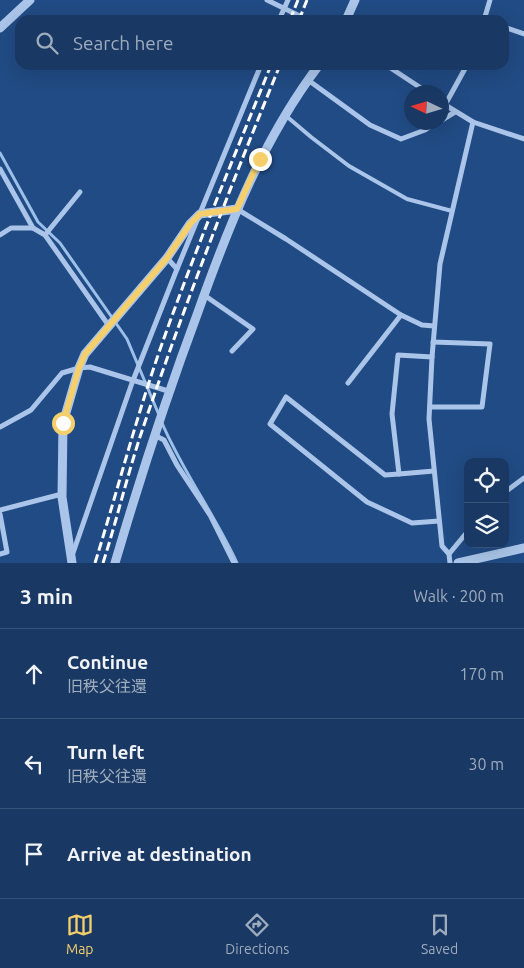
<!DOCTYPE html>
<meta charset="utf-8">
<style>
body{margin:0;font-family:Ubuntu,"Noto Sans JP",sans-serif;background:#26436c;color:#f1f3f6}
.controls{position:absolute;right:15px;bottom:15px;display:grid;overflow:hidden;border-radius:10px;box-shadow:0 5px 20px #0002}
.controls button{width:45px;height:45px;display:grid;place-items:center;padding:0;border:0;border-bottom:1px solid #375278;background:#193863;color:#f1f3f6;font:25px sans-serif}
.compass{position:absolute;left:404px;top:85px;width:45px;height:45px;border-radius:50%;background:#193863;box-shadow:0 5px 20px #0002;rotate:274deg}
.stop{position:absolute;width:15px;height:15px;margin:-11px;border:4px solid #f5cf6b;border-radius:50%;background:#fff}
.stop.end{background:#f5cf6b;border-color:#fff;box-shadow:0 1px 5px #0008}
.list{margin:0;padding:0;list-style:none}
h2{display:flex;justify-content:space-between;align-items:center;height:65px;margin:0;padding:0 20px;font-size:21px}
h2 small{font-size:16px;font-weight:400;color:#9facbe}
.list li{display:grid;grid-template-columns:32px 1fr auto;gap:15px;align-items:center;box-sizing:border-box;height:90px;padding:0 20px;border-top:1px solid #375278}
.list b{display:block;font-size:19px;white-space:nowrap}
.list p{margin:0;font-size:16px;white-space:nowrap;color:#9facbe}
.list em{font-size:16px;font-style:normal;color:#9facbe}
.icon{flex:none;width:28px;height:28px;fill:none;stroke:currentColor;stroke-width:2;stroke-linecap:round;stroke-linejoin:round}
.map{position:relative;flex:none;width:524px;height:563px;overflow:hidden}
.search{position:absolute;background:#193863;box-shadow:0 5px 20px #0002;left:15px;right:15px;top:15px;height:55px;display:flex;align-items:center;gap:12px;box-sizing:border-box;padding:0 18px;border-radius:15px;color:#9facbe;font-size:19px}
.sheet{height:335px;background:#193863}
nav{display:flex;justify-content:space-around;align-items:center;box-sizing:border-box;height:70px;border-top:1px solid #375278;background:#193863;font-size:14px;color:#9facbe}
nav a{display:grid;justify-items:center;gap:2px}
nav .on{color:#f5cf6b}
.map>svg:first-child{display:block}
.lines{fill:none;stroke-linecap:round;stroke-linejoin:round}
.stream{stroke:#9dc0ea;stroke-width:3}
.service{stroke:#aac5e9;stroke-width:4}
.minor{stroke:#aac5e9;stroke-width:5}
.tertiary{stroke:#aac5e9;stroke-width:9}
.rail{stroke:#fff;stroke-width:3;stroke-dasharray:9 4;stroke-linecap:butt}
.route{stroke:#f5cf6b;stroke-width:6}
</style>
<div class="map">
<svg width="524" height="563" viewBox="0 0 524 563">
<rect width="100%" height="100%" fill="#214b84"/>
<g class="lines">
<g class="stream">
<polyline points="0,153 38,222 60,243 127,339 159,415"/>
<path d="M162 423C183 472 215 515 237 563"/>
</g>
<polyline class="service" points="285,115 311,137 349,166 407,199 452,211"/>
<g class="minor">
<polyline points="267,0 308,20"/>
<polyline points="279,20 288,0"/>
<polyline points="484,20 490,0"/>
<polyline points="507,28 524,34"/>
<polyline points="386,65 427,92"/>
<polyline points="308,80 370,125 401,139 425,130 437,122"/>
<polyline points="442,103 473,122 524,139"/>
<polyline points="445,105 467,65"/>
<polyline points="442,120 455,112"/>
<polyline points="0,169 33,228 45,235 109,326"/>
<polyline points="237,209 286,239 401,315 348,383"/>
<polyline points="0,235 11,228 33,228"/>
<polyline points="45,235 80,192"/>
<polyline points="177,269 261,65"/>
<polyline points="204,295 253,329 232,351"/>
<polyline points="401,315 422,325 434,326"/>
<polyline points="432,357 398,355 392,414 399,474 434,471"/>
<polyline points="430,407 482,407 490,344 433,342"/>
<polyline points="0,427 31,410 62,373 79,368 90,367 168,391"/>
<polyline points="154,435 164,440 177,465 210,515 234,563"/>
<polyline points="399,474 385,475 286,397 270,424 367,502 412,523 439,521"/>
<polyline points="505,492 524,478"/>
<polyline points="0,510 62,494"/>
<polyline points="0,514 7,552 0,554"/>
<polyline points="73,553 132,383 177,269 167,258"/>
<polyline points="449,554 468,531"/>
<polyline points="450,563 449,554 442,546 429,419 432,357 440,264 473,122"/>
</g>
<g class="tertiary">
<polyline points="346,20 355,0"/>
<polyline points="0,28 30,0"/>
<polyline points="72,563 62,497 63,423 79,368 85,354 167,258 190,224 200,214 237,209"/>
<path d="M115 563C140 478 167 395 198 312 229 225 263 139 319 65"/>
<polyline points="458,563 524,548"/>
</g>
<g class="rail">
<polyline points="290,20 298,0"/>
<polyline points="299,20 307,0"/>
<path d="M95 563C118 489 137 414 163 341 196 248 234 157 271 65"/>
<path d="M103 563C118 516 129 468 145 422 186 301 232 183 280 65"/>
</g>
</g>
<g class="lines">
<polyline class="route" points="63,423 79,368 85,354 167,258 190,224 200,214 237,209 260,159"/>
</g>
</svg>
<div class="controls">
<button><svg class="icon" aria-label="locate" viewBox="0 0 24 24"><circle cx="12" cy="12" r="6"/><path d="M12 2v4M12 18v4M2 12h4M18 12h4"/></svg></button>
<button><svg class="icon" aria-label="layers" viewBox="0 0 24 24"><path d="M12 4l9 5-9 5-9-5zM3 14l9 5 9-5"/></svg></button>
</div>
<svg class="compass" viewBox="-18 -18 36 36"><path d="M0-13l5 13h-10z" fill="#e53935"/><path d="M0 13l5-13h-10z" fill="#9facbe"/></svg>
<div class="stop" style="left:63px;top:423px"></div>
<div class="stop end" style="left:260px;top:159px"></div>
<div class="search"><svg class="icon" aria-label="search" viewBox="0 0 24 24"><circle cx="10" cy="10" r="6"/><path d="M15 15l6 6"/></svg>Search here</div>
</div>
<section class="sheet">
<h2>3 min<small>Walk · 200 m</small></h2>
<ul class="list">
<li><svg class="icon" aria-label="ahead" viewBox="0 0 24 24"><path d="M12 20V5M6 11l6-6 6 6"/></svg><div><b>Continue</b><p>旧秩父往還</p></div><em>170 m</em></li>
<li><svg class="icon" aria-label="left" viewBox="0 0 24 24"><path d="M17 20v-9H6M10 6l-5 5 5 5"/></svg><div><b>Turn left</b><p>旧秩父往還</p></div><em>30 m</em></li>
<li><svg class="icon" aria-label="arrive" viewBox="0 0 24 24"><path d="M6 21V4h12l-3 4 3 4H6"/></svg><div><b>Arrive at destination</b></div></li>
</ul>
</section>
<nav>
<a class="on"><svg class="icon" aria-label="map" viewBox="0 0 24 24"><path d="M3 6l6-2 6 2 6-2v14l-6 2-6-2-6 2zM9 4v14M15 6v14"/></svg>Map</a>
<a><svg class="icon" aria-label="directions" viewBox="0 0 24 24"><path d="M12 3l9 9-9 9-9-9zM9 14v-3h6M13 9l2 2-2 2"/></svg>Directions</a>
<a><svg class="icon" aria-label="saved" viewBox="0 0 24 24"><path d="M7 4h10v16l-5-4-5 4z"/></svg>Saved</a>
</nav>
